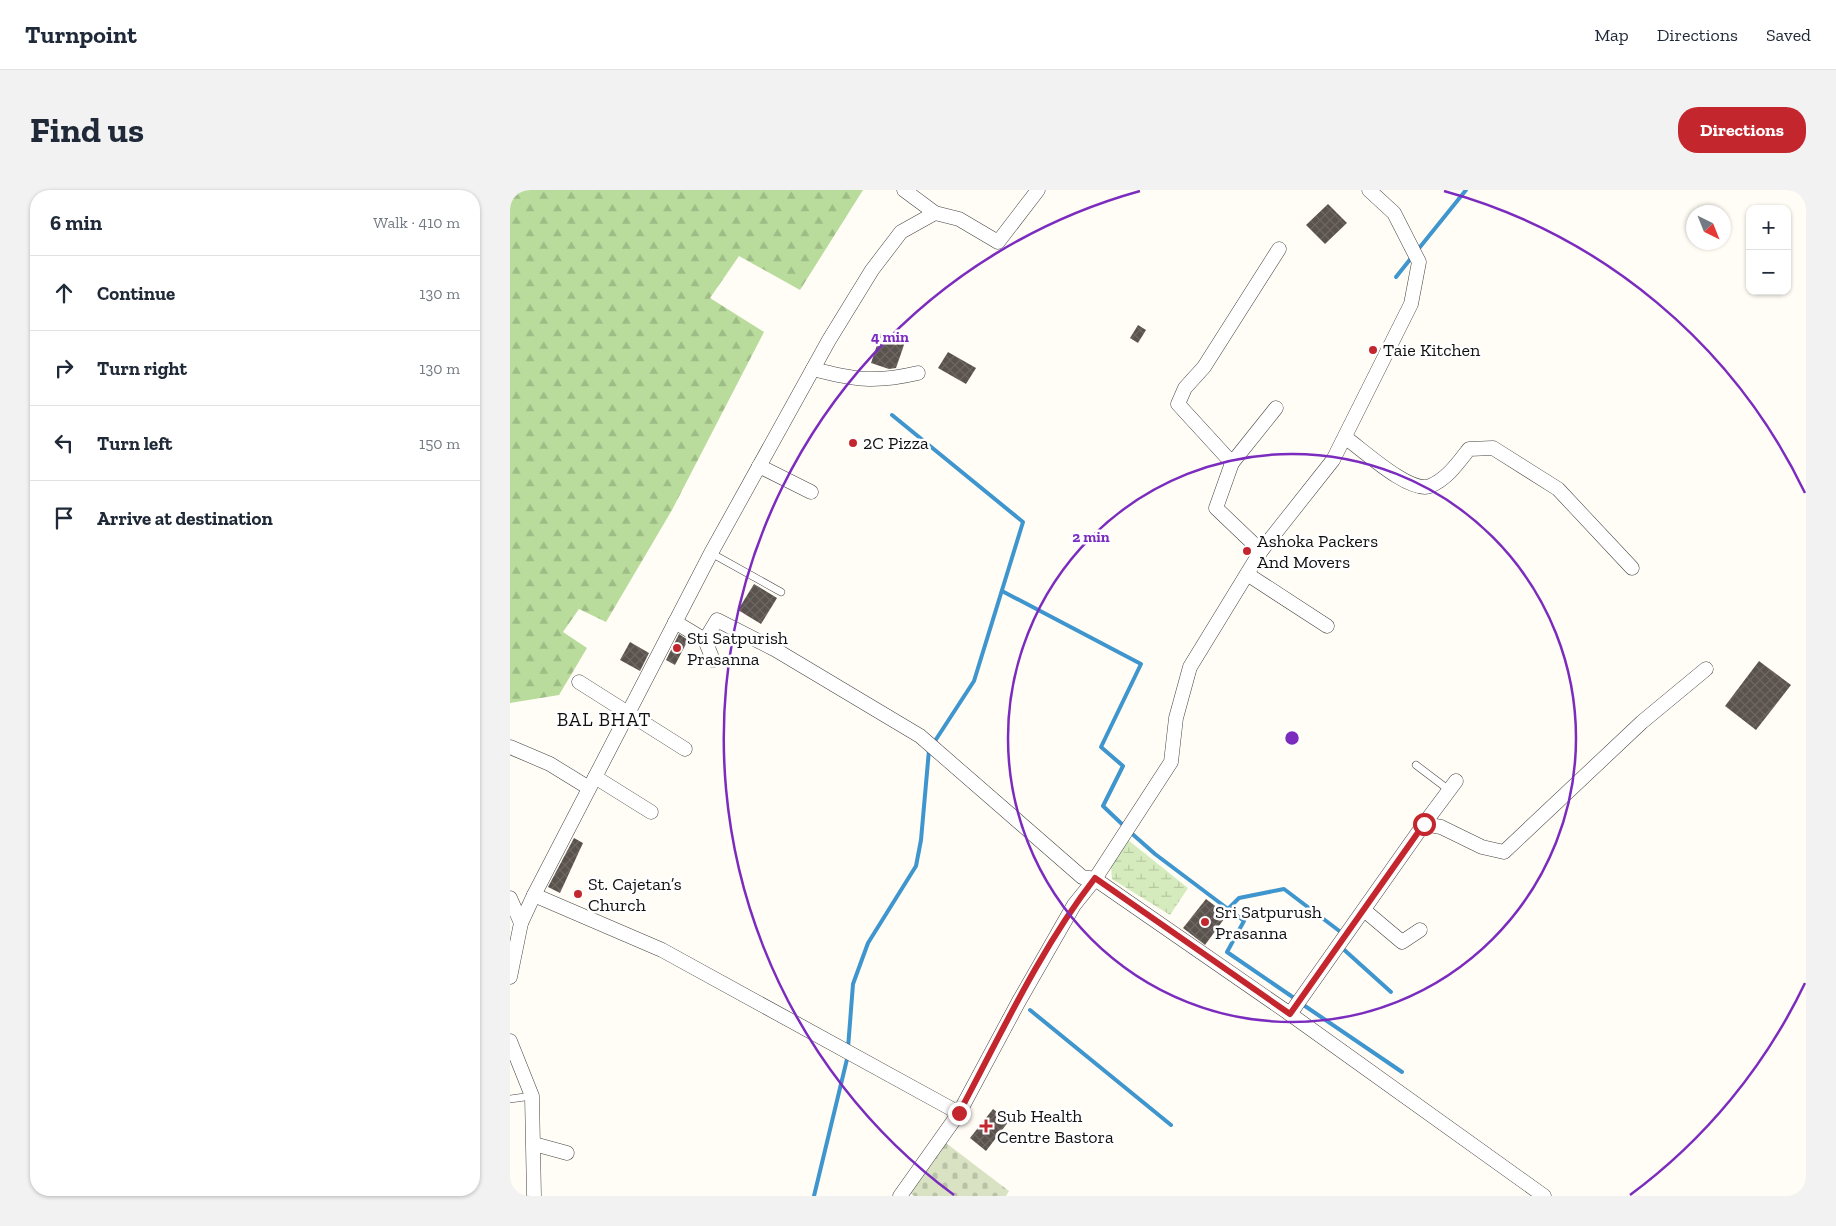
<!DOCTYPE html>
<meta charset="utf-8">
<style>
body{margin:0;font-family:"Zilla Slab",serif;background:#f2f2f3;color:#1f2937}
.controls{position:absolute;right:15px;top:15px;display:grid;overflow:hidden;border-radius:10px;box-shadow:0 1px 4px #0004}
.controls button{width:45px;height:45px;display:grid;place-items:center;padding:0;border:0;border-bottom:1px solid #e0e1e3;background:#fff;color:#1f2937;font:25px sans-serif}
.compass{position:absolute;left:1176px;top:15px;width:45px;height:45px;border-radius:50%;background:#fff;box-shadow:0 1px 4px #0004;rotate:137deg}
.stop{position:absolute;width:15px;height:15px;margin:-11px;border:4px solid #c4262e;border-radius:50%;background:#fff}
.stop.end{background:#c4262e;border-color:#fff;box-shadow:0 1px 5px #0008}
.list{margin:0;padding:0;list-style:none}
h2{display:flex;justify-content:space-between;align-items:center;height:65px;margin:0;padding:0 20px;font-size:21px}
h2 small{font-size:16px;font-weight:400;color:#747a83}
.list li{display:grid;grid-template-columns:32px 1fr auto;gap:15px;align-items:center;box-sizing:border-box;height:75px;padding:0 20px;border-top:1px solid #e0e1e3}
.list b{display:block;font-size:19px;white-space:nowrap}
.list em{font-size:16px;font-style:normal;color:#747a83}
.icon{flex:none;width:28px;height:28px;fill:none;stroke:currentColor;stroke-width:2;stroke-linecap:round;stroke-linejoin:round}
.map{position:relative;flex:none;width:1296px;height:1006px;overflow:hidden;border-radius:20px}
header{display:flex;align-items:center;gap:30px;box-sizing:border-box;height:70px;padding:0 25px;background:#fff;border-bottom:1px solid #e0e1e3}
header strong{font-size:24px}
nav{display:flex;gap:28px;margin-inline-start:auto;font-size:18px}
.intro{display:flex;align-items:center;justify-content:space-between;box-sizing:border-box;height:120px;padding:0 30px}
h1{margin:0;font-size:35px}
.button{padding:12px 22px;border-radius:20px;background:#c4262e;color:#fff;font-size:18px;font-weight:700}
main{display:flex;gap:30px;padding:0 30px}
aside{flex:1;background:#fff;border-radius:20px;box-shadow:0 1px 4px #0004}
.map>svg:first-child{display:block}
.forest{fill:url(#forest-firs)}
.wetland{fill:url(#wetland-marsh)}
.cemetery{fill:url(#cemetery-stones)}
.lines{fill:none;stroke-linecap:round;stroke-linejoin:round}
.stream{stroke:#3f96cf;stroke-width:4}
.building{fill:url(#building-cross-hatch)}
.service-casing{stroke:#444;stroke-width:8}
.minor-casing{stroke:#444;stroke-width:15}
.service{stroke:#fff;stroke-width:7}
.minor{stroke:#fff;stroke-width:14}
.route{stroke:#c4262e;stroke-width:6}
.ring{fill:none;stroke:#7b2cbf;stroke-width:2.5}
.poi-dot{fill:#c4262e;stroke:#fff;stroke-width:2}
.labels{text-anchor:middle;stroke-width:5;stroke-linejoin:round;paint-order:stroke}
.poi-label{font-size:18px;fill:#111;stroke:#fff;text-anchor:start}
.neighbourhood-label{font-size:19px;letter-spacing:1px;fill:#111;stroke:#fff}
.centre{fill:#7b2cbf;stroke:#fff;stroke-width:2.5}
.ring-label{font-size:15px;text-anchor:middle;font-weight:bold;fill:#7b2cbf;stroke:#fff;stroke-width:5;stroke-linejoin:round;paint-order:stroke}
</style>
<header>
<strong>Turnpoint</strong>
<nav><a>Map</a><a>Directions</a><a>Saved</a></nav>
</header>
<div class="intro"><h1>Find us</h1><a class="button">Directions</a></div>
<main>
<aside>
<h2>6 min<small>Walk · 410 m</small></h2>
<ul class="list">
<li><svg class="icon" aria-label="ahead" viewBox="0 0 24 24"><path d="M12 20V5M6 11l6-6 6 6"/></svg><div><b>Continue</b></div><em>130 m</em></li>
<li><svg class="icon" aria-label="right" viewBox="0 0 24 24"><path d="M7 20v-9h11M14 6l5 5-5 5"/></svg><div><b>Turn right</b></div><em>130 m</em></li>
<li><svg class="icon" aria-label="left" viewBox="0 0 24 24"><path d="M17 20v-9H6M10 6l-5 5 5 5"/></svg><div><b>Turn left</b></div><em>150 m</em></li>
<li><svg class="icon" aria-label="arrive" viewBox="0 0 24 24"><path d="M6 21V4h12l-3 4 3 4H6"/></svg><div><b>Arrive at destination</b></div></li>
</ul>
</aside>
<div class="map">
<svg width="1296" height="1006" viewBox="0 0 1296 1006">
<defs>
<pattern id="forest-firs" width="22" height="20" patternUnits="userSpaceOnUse" patternTransform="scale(1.25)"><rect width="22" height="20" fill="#b9dc9c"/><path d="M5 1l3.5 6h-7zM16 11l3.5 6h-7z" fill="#9ebc85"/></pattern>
<pattern id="wetland-marsh" width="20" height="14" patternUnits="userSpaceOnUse" patternTransform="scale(1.25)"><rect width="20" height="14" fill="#d5ebbd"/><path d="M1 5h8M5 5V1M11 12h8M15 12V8" fill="none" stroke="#b6c8a1"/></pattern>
<pattern id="cemetery-stones" width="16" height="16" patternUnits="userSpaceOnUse" patternTransform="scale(1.25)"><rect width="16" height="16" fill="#d9e3c4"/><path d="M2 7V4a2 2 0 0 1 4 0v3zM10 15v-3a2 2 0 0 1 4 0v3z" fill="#b9c2a7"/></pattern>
<pattern id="building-cross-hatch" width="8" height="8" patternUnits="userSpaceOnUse" patternTransform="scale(1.25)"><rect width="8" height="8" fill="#5a524d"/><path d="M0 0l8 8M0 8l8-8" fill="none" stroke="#6d6662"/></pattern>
</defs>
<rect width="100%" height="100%" fill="#fffdf5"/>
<polygon class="forest" points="0,0 353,0 290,100 229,66 200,108 254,142 162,320 96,432 69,419 53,442 77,458 49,505 0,513"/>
<polygon class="wetland" points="618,650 678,698 660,725 602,689 601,677"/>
<polygon class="cemetery" points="436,953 499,1001 496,1006 404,1006 400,1003"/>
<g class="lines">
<g class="stream">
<polyline points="906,62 956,0"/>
<polyline points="886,87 902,67"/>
<polyline points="382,225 513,332 464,491 423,554"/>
<polyline points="492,401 631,474 591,557 613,576 593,616 614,636"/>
<polyline points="619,641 645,664 734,731 717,762 787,810"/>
<polyline points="718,719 729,708 774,699 832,743"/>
<polyline points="831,757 881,802"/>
<polyline points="792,814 892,882"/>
<polyline points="520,820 661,935"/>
<polyline points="338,858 343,794 358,753 406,676 411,650 419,560"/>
<polyline points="304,1006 338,865"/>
</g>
</g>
<g class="building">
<polygon points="818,14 837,33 815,54 796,35"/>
<polygon points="628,135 636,140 628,153 620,148"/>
<polygon points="371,143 395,152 386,178 379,179 361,173"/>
<polygon points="438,162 466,178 456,194 428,178"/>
<polygon points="244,394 267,408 251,434 228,420"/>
<polygon points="169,444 178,450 165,475 156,470"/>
<polygon points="120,452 139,463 130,481 110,470"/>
<polygon points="1249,471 1281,495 1246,540 1215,516"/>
<polygon points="64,648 73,653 50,703 38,697"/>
<polygon points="696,709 717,725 695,755 673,738"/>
<polygon points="483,919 499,931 476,961 460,948"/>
</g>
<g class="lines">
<defs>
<g id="service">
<polyline points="201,363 271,402"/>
<polyline points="906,575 939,600"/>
<polyline points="0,909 22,906"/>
</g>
<g id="minor">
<polyline points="394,0 425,23"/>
<path d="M303 179C345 190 365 193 408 183"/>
<path d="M836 248C853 260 900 304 920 296 937 289 948 273 959 259L983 258 1048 299 1122 378"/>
<polyline points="722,273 766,218"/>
<polyline points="249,276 301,302"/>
<polyline points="751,361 706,318 722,273 668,214 675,198 694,177 769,59"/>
<polyline points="737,384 817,436"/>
<polyline points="165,432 195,450 207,430 266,460 410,546 572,687 585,689 780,824 1034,1006"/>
<polyline points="195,450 203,470"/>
<polyline points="69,492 175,559"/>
<polyline points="0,557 40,574 79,598"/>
<polyline points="85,587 141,622"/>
<polyline points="914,634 946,591"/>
<polyline points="24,705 152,760 449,923"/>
<polyline points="0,708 11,733"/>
<polyline points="854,720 892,752 910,740"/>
<polyline points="0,787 11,733 24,705 201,363 319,150 362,80 391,42 425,23 449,29 488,52 528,0"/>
<polyline points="780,824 914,634 931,637 972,657 994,662 1132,532 1196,479"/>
<polyline points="0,851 22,906 24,1006"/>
<polyline points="24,954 57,963"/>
<polyline points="390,1006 449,923 509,811 564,715 585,689 661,572 666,528 680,477 751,361 823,270 901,114 909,72 884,23 859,0"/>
</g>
</defs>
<use href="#service" class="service-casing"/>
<use href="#minor" class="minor-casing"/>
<use href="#service" class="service"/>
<use href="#minor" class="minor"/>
</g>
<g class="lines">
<path class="route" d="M449 923C491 844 530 759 585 688L780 824 914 634"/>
</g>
<g class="ring">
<circle cx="782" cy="548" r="284"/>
<path d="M1295 793A568 568 0 0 1 1120 1005M444 1005A568 568 0 0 1 630 1M934 1A568 568 0 0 1 1295 303"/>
</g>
<g class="poi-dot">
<circle cx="863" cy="160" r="5"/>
<circle cx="343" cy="253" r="5"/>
<circle cx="737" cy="361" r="5"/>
<circle cx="167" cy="458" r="5"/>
<circle cx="68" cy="704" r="5"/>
<circle cx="695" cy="732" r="5"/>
<path d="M473.5 928.5h5v5h5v5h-5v5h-5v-5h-5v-5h5z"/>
</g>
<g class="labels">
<g class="poi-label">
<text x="873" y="166">Taie Kitchen</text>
<text x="353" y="259">2C Pizza</text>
<text x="747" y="357">Ashoka Packers<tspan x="747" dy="21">And Movers</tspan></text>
<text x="177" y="454">Sti Satpurish<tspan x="177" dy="21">Prasanna</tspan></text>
<text x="78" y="700">St. Cajetan’s<tspan x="78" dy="21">Church</tspan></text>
<text x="705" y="728">Sri Satpurush<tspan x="705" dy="21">Prasanna</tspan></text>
<text x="487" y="932">Sub Health<tspan x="487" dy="21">Centre Bastora</tspan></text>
</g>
<g class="neighbourhood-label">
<text x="94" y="536">BAL BHAT</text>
</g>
</g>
<circle cx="782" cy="548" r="8" class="centre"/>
<g class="ring-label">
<text x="380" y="152">4 min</text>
<text x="581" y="352">2 min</text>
</g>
</svg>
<div class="controls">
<button>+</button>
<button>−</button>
</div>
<svg class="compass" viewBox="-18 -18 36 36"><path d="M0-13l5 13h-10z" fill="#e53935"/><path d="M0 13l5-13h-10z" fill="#747a83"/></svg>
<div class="stop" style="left:914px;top:634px"></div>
<div class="stop end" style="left:449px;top:923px"></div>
</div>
</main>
